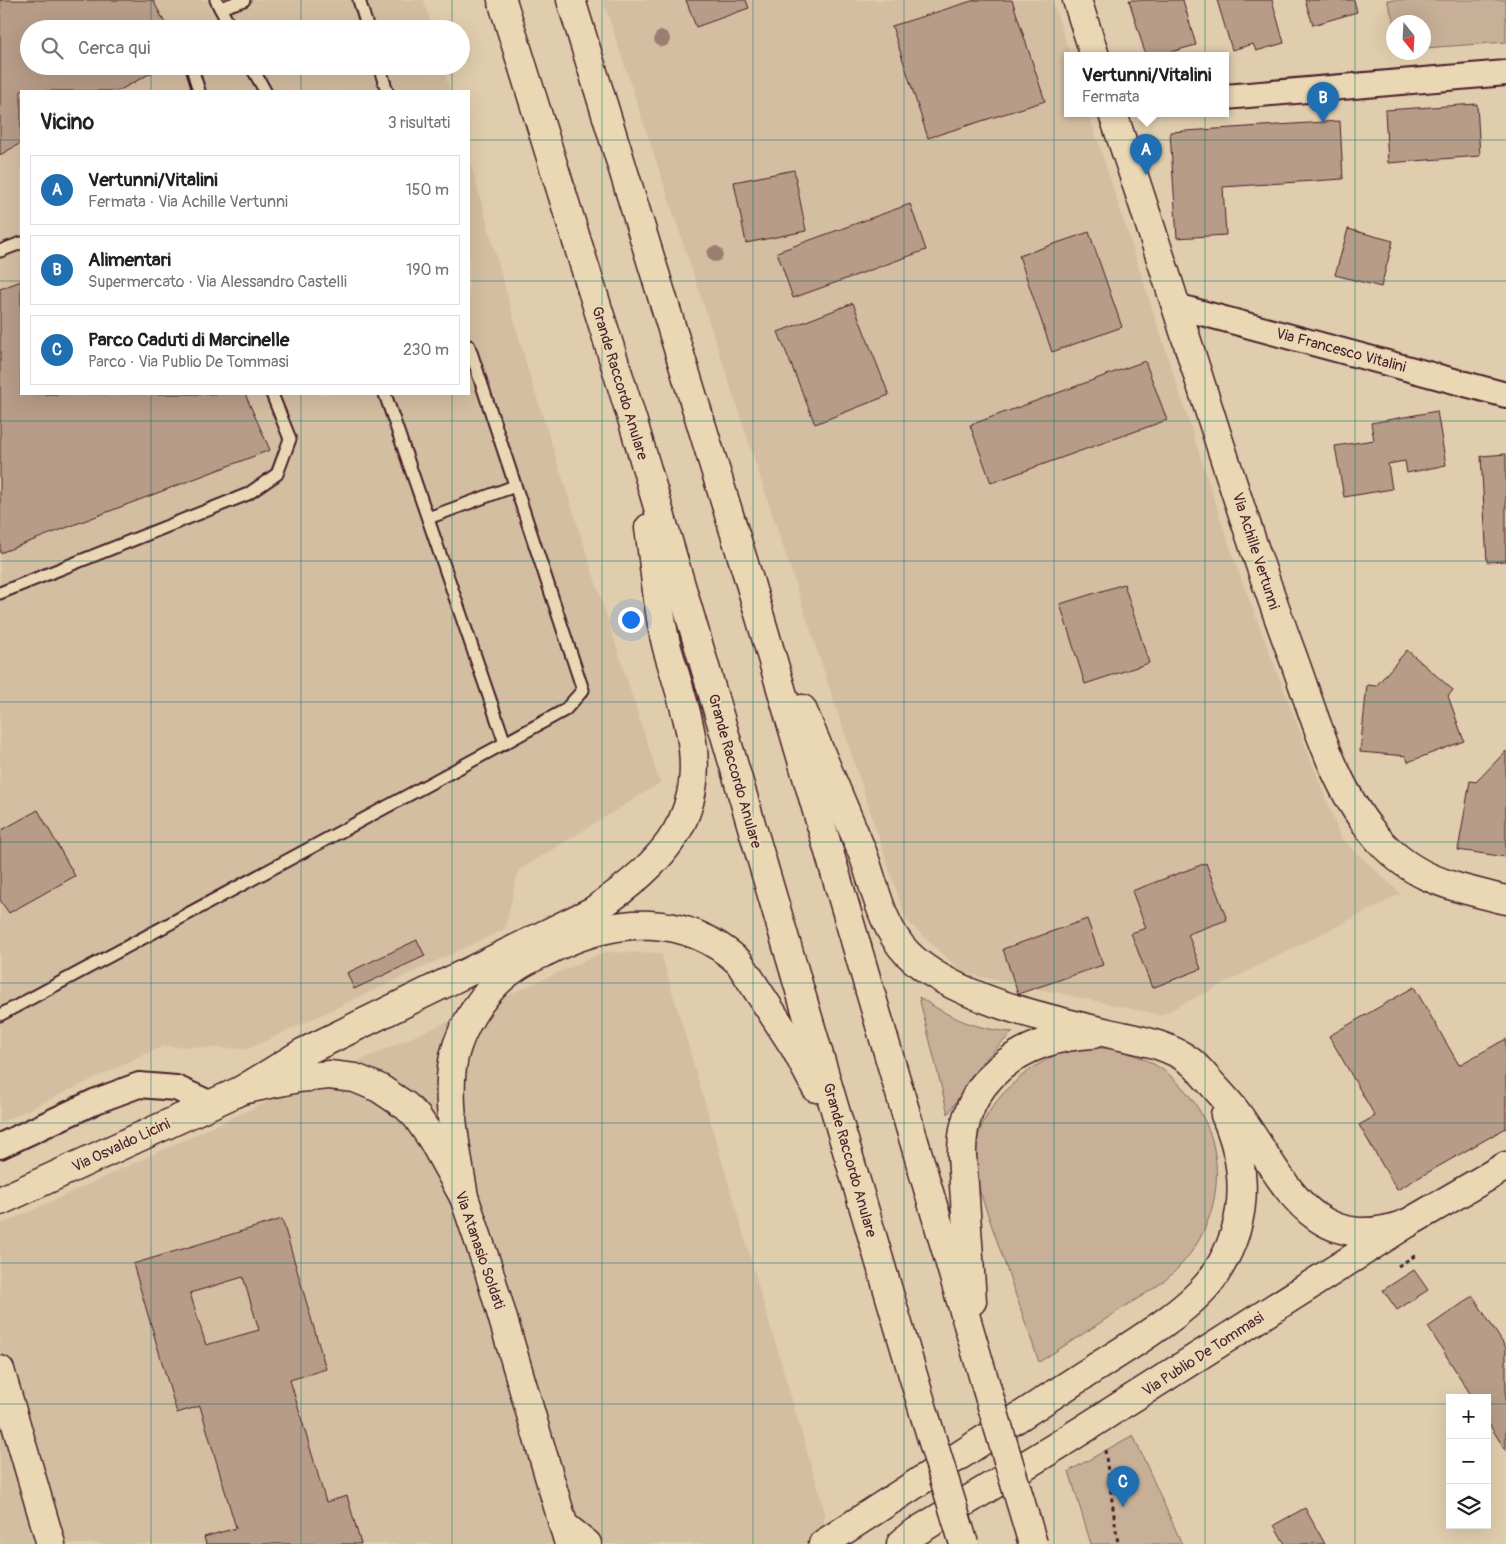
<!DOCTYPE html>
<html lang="it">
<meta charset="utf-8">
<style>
body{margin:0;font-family:Pangolin,sans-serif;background:#f2f2f2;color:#202124}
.controls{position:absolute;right:15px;bottom:15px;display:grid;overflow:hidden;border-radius:0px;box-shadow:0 5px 20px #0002}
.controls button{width:45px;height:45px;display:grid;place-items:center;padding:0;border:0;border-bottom:1px solid #e0e0e0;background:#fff;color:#202124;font:25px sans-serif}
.compass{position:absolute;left:1386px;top:15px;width:45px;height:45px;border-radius:50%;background:#fff;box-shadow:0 5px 20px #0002;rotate:162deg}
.you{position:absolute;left:630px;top:619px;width:18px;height:18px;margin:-12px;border:4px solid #fff;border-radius:50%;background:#1a73e8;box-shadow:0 0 0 8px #1a73e833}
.badge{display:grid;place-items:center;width:32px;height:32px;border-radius:50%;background:#1f6fb2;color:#fff;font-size:16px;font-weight:700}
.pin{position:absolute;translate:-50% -41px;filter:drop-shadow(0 1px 2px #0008)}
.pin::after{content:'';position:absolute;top:26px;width:18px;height:15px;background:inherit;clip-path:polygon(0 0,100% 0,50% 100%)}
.popup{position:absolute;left:1064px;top:52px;width:165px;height:65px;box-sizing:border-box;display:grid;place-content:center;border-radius:0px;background:#fff;filter:drop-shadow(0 1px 4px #0005);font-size:16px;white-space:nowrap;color:#757577}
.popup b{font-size:19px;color:#202124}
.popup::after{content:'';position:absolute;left:50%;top:100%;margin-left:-10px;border:10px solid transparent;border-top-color:#fff}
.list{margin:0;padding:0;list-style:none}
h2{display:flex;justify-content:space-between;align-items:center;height:65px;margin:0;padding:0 20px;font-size:21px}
h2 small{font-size:16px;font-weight:400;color:#757577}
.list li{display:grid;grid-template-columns:32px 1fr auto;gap:15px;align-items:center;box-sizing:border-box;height:70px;margin:0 10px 10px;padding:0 10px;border:1px solid #e0e0e0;border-radius:0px}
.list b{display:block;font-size:19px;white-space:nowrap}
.list p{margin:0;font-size:16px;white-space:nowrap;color:#757577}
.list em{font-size:16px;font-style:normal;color:#757577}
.icon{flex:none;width:28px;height:28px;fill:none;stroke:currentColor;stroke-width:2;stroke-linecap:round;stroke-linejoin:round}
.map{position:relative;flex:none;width:1506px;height:1544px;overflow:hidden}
.search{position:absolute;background:#fff;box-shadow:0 5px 20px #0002;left:20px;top:20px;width:450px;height:55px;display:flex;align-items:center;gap:12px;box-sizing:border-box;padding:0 18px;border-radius:28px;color:#757577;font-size:19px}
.panel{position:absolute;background:#fff;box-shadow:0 5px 20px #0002;left:20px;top:90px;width:450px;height:305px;border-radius:0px}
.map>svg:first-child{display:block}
.built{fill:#d4bea2}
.green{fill:#c7b097;stroke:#886861}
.building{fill:#b79c88;stroke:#4a1f2b;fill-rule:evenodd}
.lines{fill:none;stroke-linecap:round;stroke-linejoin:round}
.lane-casing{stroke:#4a1f2b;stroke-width:15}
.street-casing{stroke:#4a1f2b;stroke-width:28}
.secondary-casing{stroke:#4a1f2b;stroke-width:31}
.highway-casing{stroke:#4a1f2b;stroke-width:31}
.path{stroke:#4a1f2b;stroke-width:3;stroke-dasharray:4 4;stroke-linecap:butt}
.lane{stroke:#ead8b5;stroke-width:11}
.street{stroke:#ead8b5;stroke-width:24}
.secondary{stroke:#ead8b5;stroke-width:28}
.highway{stroke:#ead8b5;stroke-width:28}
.highway-bridge-casing{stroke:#4a1f2b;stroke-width:31;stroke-linecap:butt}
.highway-bridge{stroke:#ead8b5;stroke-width:28}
.tree{fill:#9b7d72}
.grid{fill:none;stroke:#0f766e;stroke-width:1;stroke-opacity:0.55}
.labels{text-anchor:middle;stroke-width:4;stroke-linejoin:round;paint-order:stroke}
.street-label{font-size:15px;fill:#4a1f2b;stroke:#ead8b5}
</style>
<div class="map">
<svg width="1506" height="1544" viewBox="0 0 1506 1544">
<rect width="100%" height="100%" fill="#e0cdad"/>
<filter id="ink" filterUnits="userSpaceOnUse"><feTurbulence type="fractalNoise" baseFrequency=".02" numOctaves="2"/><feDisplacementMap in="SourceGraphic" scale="10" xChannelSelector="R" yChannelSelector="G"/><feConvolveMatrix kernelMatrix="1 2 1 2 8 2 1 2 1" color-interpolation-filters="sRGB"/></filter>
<g filter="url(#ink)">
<g class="built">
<polygon points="0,0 424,0 432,29 29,29 29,66 443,66 450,91 21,91 21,394 469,394 469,158 528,370 660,783 518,871 505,929 248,1049 163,1046 0,1123"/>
<polygon points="603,0 1052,0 1071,56 1067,56 1067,114 1089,114 1234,560 1341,838 1401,894 1161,1015 963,973 906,920"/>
<polygon points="605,952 661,953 824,1509 824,1544 0,1544 0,1225 275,1098"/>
</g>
<g class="green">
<polygon points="1387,0 1506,0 1506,42 1424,48 1424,22 1394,22"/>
<path d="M919 997C951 1018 974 1029 1013 1032L982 1062 948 1114Z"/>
<path d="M1101 1048C1144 1052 1177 1073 1199 1110 1229 1160 1219 1225 1179 1267 1164 1284 1143 1295 1124 1307 1096 1326 1067 1344 1039 1362L978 1186C977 1177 974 1165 974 1156 977 1111 1018 1072 1056 1055 1071 1049 1086 1049 1101 1048Z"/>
<polygon points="1133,1435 1182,1544 1091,1544 1069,1471"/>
</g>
<g class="building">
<polygon points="0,0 153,0 168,29 29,29 29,66 164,66 118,91 21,91 21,143 0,155"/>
<polygon points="686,0 746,0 749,8 696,27"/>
<polygon points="975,0 1012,0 1045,101 928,138 892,26"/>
<polygon points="1129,0 1183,0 1196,45 1156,56 1146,56"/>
<polygon points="1217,0 1272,0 1284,43 1256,51 1253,44 1232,50"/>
<polygon points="1305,0 1354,0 1357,12 1313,25"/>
<polygon points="1477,104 1480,156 1388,163 1385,110"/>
<polygon points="1340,121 1343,179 1223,187 1226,235 1177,238 1170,132"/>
<polygon points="794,170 806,231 746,243 734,182"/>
<polygon points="910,204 926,250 793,298 777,252"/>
<polygon points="1348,229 1393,241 1381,287 1335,275"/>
<polygon points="1089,232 1122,327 1052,352 1019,256"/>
<polygon points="21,281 21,394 245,394 270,450 0,553 0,289"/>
<polygon points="853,303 889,395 815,424 778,332"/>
<polygon points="1145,361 1167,420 991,483 970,425"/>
<polygon points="1437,411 1446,465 1407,473 1405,461 1388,464 1392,489 1344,497 1335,446 1374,440 1371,423"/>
<polygon points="1506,454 1506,561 1487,562 1481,456"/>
<polygon points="1124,584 1149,663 1085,684 1060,604"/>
<polygon points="1407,650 1453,690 1448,696 1464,741 1408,762 1406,756 1360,752 1367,685 1376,686"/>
<polygon points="1506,751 1506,857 1458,850 1470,781 1476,782"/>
<polygon points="38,810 75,876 9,913 0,900 0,831"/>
<polygon points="1206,863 1227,920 1188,934 1201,969 1152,988 1131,933 1146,928 1132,891"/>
<polygon points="1087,919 1103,965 1018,994 1003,949"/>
<polygon points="417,940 425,956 354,989 347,973"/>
<polygon points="1414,987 1459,1065 1506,1039 1506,1128 1397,1190 1359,1125 1375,1116 1329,1036"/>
<path d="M282 1219 326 1369 290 1380 326 1502 347 1496 361 1544H206L204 1537 236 1528 200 1406 177 1413 133 1264ZM243 1277 259 1330 206 1345 190 1293Z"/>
<polygon points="1414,1270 1428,1290 1397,1310 1383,1290"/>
<polygon points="1473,1296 1506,1348 1506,1451 1487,1421 1487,1398 1473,1398 1428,1327"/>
<polygon points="1305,1508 1325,1544 1285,1544 1274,1525"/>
</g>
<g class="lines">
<defs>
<g id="lane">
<polyline points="216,0 231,29"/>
<polyline points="359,0 368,29"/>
<polyline points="220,8 244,0"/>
<polyline points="251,66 265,91"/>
<polyline points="379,66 387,91"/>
<polyline points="192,68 199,91"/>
<polyline points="0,251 21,243"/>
<polyline points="469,346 583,690 565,710 505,743"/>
<polyline points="428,518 515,486"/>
<polyline points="0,593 248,494 277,474 290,439 272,394"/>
<polyline points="0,1015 505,743 385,394"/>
</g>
<g id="street">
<polyline points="1225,97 1506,73"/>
<polyline points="1176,306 1506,395"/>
<polyline points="0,1146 96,1101 139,1085 176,1088 211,1104"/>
</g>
<g id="secondary">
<polyline points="1077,0 1095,56"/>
<path d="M1113 114C1174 291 1225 473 1290 649 1313 710 1331 782 1373 833 1411 880 1451 886 1506 900"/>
<polyline points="0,1201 242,1090 298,1078 329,1075 355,1078 379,1088 406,1106 417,1117 432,1139 464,1197 488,1268 569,1544"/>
<polyline points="0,1370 51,1544"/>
<polyline points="901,1544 911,1535 1057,1446 1408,1223 1506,1166"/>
</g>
<g id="highway">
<polyline points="502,0 633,422 925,1416"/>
<polyline points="571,0 750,583 986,1386"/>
<path d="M802 709C822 757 843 805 863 854 875 887 882 927 907 953 951 998 1048 1019 1108 1033 1137 1040 1165 1043 1190 1061 1198 1067 1204 1076 1211 1083 1220 1093 1229 1102 1237 1113 1283 1176 1310 1260 1408 1223"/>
<path d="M242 1090 304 1052 593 911C665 861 711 815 688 721 682 696 674 672 667 648 657 609 655 567 649 528"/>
<path d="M464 1197C457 1153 442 1088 457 1046 467 1017 489 985 515 968 527 959 542 954 555 947 618 917 685 913 739 962L795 1048 816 1088"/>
<path d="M972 1301 962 1156C960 1080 1022 1037 1093 1034"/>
<polyline points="563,1525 587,1544"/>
<path d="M823 1544C907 1489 992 1435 1076 1380 1116 1354 1188 1314 1214 1276 1249 1224 1249 1170 1225 1115"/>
</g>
</defs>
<use href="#lane" class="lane-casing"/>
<use href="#street" class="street-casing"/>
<use href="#secondary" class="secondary-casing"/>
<use href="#highway" class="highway-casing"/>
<g class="path">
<polyline points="1398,1266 1418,1254"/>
<polyline points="1105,1450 1118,1544"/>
</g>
<use href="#lane" class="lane"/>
<use href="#street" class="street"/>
<use href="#secondary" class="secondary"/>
<use href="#highway" class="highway"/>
<defs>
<g id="highway-bridge">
<polyline points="986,1386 1033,1544"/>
<polyline points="925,1416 964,1544"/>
</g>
</defs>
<use href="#highway-bridge" class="highway-bridge-casing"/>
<use href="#highway-bridge" class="highway-bridge"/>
</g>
<g class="tree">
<circle cx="662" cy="39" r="8"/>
<circle cx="715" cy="254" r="8"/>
</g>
</g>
<path class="grid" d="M151 0V29M301 0V29M452 0V29M602 0V1544M753 0V1544M904 0V1544M1054 0V1544M1205 0V1544M1355 0V1544M151 66V91M301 66V91M452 66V91M0 140H21M469 140H1506M0 281H21M469 281H1506M151 394V1544M301 394V1544M452 394V1544M0 421H1506M0 561H1506M0 702H1506M0 842H1506M0 983H1506M0 1123H1506M0 1263H1506M0 1404H1450M1487 1404H1506"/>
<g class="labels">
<g class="street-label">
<text transform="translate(1341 350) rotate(15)" y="5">Via Francesco Vitalini</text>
<text transform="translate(620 383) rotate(73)" y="5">Grande Raccordo Anulare</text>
<text transform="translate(1256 551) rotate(72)" y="5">Via Achille Vertunni</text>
<text transform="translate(735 771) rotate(74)" y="5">Grande Raccordo Anulare</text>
<text transform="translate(121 1145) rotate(-25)" y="5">Via Osvaldo Licini</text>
<text transform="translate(850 1160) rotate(74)" y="5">Grande Raccordo Anulare</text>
<text transform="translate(480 1250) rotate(71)" y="5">Via Atanasio Soldati</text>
<text transform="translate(1203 1354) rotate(-33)" y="5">Via Publio De Tommasi</text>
</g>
</g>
</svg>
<div class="controls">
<button>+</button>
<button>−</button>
<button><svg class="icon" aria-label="layers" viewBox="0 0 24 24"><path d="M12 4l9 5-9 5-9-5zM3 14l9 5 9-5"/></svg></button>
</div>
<svg class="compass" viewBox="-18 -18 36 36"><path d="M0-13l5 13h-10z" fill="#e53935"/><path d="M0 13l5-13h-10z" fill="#757577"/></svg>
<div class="you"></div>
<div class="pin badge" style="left:1146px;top:175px">A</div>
<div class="popup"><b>Vertunni/Vitalini</b>Fermata</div>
<div class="pin badge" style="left:1323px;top:123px">B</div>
<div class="pin badge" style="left:1123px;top:1507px">C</div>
<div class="search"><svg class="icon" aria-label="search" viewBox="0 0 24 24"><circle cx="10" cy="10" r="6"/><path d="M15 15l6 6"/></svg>Cerca qui</div>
<section class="panel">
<h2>Vicino<small>3 risultati</small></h2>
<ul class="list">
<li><span class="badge">A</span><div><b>Vertunni/Vitalini</b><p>Fermata · Via Achille Vertunni</p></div><em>150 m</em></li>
<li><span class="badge">B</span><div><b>Alimentari</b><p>Supermercato · Via Alessandro Castelli</p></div><em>190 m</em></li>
<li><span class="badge">C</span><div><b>Parco Caduti di Marcinelle</b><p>Parco · Via Publio De Tommasi</p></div><em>230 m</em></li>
</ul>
</section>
</div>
